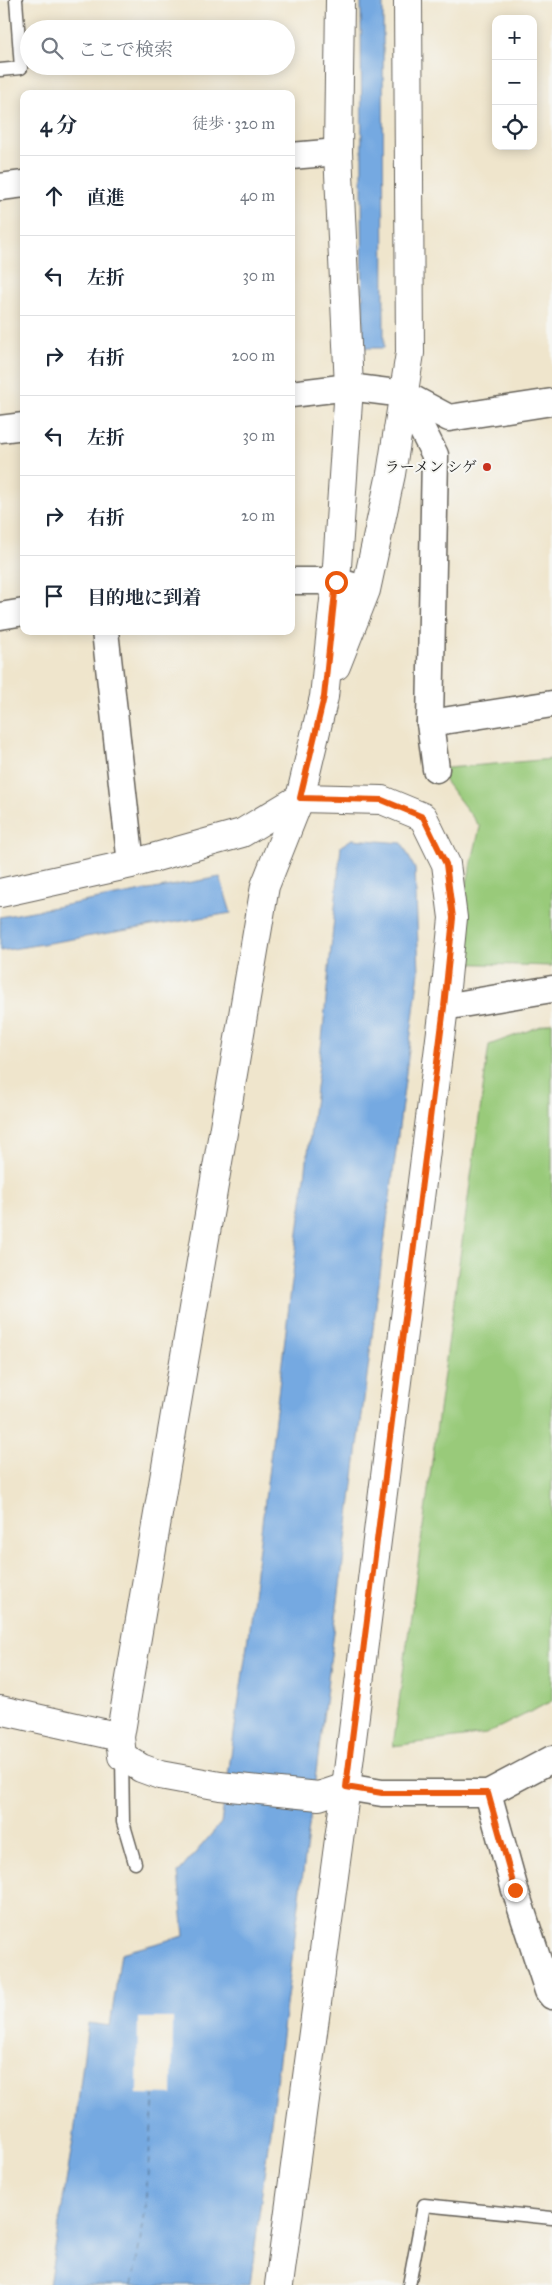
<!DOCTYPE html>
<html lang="ja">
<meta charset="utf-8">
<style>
body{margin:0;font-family:"IM FELL Great Primer","Noto Serif JP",serif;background:#f2f2f3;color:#1f2937}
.controls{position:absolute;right:15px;top:15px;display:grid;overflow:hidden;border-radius:10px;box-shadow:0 2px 12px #0003}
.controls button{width:45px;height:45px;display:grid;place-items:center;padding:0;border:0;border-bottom:1px solid #e0e1e3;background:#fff;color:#1f2937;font:25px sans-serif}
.stop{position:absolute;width:15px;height:15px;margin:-11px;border:4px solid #ea580c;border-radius:50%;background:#fff}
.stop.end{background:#ea580c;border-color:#fff;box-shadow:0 1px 5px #0008}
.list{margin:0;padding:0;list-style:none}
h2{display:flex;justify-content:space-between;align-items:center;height:65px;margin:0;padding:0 20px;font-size:21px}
h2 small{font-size:16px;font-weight:400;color:#747a83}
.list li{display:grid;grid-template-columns:32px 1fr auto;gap:15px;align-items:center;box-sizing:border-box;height:80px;padding:0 20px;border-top:1px solid #e0e1e3}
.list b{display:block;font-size:19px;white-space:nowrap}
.list em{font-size:16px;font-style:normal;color:#747a83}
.icon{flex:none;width:28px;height:28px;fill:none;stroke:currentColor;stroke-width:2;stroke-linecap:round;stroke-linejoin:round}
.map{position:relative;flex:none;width:552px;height:2285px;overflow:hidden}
.search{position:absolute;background:#fff;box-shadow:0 2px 12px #0003;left:20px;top:20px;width:275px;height:55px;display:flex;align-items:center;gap:12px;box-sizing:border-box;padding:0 18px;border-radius:28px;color:#747a83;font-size:19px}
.panel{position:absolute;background:#fff;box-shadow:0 2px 12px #0003;left:20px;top:90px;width:275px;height:545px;border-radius:10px}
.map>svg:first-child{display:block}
.green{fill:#99ca7a;stroke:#5a734b}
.water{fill:#74a9e1;stroke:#48627e}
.pier{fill:#efe5cc}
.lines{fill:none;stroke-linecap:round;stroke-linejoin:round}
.ferry{stroke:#3f546b;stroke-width:1;stroke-dasharray:6 5;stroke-linecap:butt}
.service-casing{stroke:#66625a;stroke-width:15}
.minor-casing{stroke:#66625a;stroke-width:29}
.tertiary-casing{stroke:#66625a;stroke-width:30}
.service{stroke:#fff;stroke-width:12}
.minor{stroke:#fff;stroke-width:26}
.tertiary{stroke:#fff;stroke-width:28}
.route{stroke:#ea580c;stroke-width:6}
.poi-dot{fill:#c8321e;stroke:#f6f6f2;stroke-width:2}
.labels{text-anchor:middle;stroke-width:4;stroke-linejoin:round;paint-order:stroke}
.poi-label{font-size:15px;fill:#1c1c1c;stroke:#f6f6f2;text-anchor:end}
</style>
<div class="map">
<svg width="552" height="2285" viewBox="0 0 552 2285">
<rect width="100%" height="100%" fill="#f6f6f2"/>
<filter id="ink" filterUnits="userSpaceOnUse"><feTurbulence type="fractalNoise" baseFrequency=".02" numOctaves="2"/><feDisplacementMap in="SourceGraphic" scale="10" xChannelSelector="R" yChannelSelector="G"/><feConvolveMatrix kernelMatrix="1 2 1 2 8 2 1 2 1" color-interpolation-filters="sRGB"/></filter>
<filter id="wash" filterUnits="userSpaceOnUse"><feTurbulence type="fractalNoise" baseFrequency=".0096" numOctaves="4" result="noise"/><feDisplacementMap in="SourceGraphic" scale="20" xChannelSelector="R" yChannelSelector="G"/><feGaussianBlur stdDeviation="1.12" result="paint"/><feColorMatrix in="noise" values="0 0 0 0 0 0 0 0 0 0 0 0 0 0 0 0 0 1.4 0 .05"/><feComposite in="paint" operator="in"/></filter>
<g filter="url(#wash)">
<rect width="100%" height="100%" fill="#efe5cc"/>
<g class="green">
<polygon points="552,759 552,966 448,963 480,827 436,769"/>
<polygon points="552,1022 552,1701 486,1734 393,1746 489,1045"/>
</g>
<g class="water">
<polygon points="361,0 383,0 384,348 363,348"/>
<polygon points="352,839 402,843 415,869 419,972 250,2285 49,2285 74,2134 88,2023 110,2026 121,1953 184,1936 178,1873 221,1823 246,1652 322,1040 341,846"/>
<polygon points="220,877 231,913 0,951 0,917"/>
</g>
<polygon class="pier" points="138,2018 173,2018 172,2095 137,2094"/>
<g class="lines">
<polyline class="ferry" points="132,2285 144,2221 154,2095"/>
</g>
</g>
<g filter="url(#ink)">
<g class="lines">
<defs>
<g id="service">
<polyline points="0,70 21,68 16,0"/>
<polyline points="122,1756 123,1822 135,1863"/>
<polyline points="409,2285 424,2205 552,2218"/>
</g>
<g id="minor">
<polyline points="291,156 338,152"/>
<polyline points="0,187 24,184"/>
<polyline points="291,394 349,387 404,394 449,418 552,402"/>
<polyline points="404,394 435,455 430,723 436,769"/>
<polyline points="0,429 24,426"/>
<polyline points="291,581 336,581 366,590"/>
<polyline points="0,616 24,612"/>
<polyline points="105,631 131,864"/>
<polyline points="430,723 552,704"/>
<polyline points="444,1007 552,989"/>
<polyline points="346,1787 382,1793 488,1793 552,1759"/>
<polyline points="488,1793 515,1890 548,1991 552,1996"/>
</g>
<g id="tertiary">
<polyline points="340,0 338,152 349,387 336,581 324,697 300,798 265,886 120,1737 122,1756 141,1768 160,1775 220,1786 319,1796 346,1787"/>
<polyline points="336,666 366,590 391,474 410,353 408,0"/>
<polyline points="0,893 131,864 242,833 300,798 382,800 423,817 446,864 453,918 444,1007 346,1787 279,2285"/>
<polyline points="0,1710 120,1737"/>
</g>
</defs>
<use href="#service" class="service-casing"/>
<use href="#minor" class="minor-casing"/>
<use href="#tertiary" class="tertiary-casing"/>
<use href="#service" class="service"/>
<use href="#minor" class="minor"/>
<use href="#tertiary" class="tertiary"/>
</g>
</g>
<g class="lines" filter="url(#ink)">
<polyline class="route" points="336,582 324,697 300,798 382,800 423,817 446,864 453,918 444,1007 346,1787 382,1793 488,1793 515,1890"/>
</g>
<circle class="poi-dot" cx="487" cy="467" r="5"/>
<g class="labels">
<g class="poi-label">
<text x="477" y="472">ラーメン シゲ</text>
</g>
</g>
</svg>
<div class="controls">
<button>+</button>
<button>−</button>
<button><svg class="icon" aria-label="locate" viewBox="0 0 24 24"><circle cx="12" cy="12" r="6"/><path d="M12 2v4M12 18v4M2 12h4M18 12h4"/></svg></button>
</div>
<div class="stop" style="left:336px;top:582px"></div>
<div class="stop end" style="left:515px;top:1890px"></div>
<div class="search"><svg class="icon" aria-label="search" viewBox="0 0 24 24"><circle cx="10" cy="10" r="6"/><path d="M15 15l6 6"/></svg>ここで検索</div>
<section class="panel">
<h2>4 分<small>徒歩 · 320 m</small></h2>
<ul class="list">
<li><svg class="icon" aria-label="ahead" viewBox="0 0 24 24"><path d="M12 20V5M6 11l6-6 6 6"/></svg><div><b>直進</b></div><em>40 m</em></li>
<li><svg class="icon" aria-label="left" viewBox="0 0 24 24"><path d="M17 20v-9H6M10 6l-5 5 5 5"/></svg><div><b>左折</b></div><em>30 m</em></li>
<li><svg class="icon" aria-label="right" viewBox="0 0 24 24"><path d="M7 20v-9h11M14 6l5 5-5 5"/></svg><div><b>右折</b></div><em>200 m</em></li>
<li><svg class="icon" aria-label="left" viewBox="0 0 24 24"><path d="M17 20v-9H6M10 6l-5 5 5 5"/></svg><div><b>左折</b></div><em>30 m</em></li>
<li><svg class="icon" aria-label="right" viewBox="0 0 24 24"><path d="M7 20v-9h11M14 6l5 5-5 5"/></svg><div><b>右折</b></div><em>20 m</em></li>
<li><svg class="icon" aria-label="arrive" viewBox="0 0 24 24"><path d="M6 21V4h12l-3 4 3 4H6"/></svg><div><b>目的地に到着</b></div></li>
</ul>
</section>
</div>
